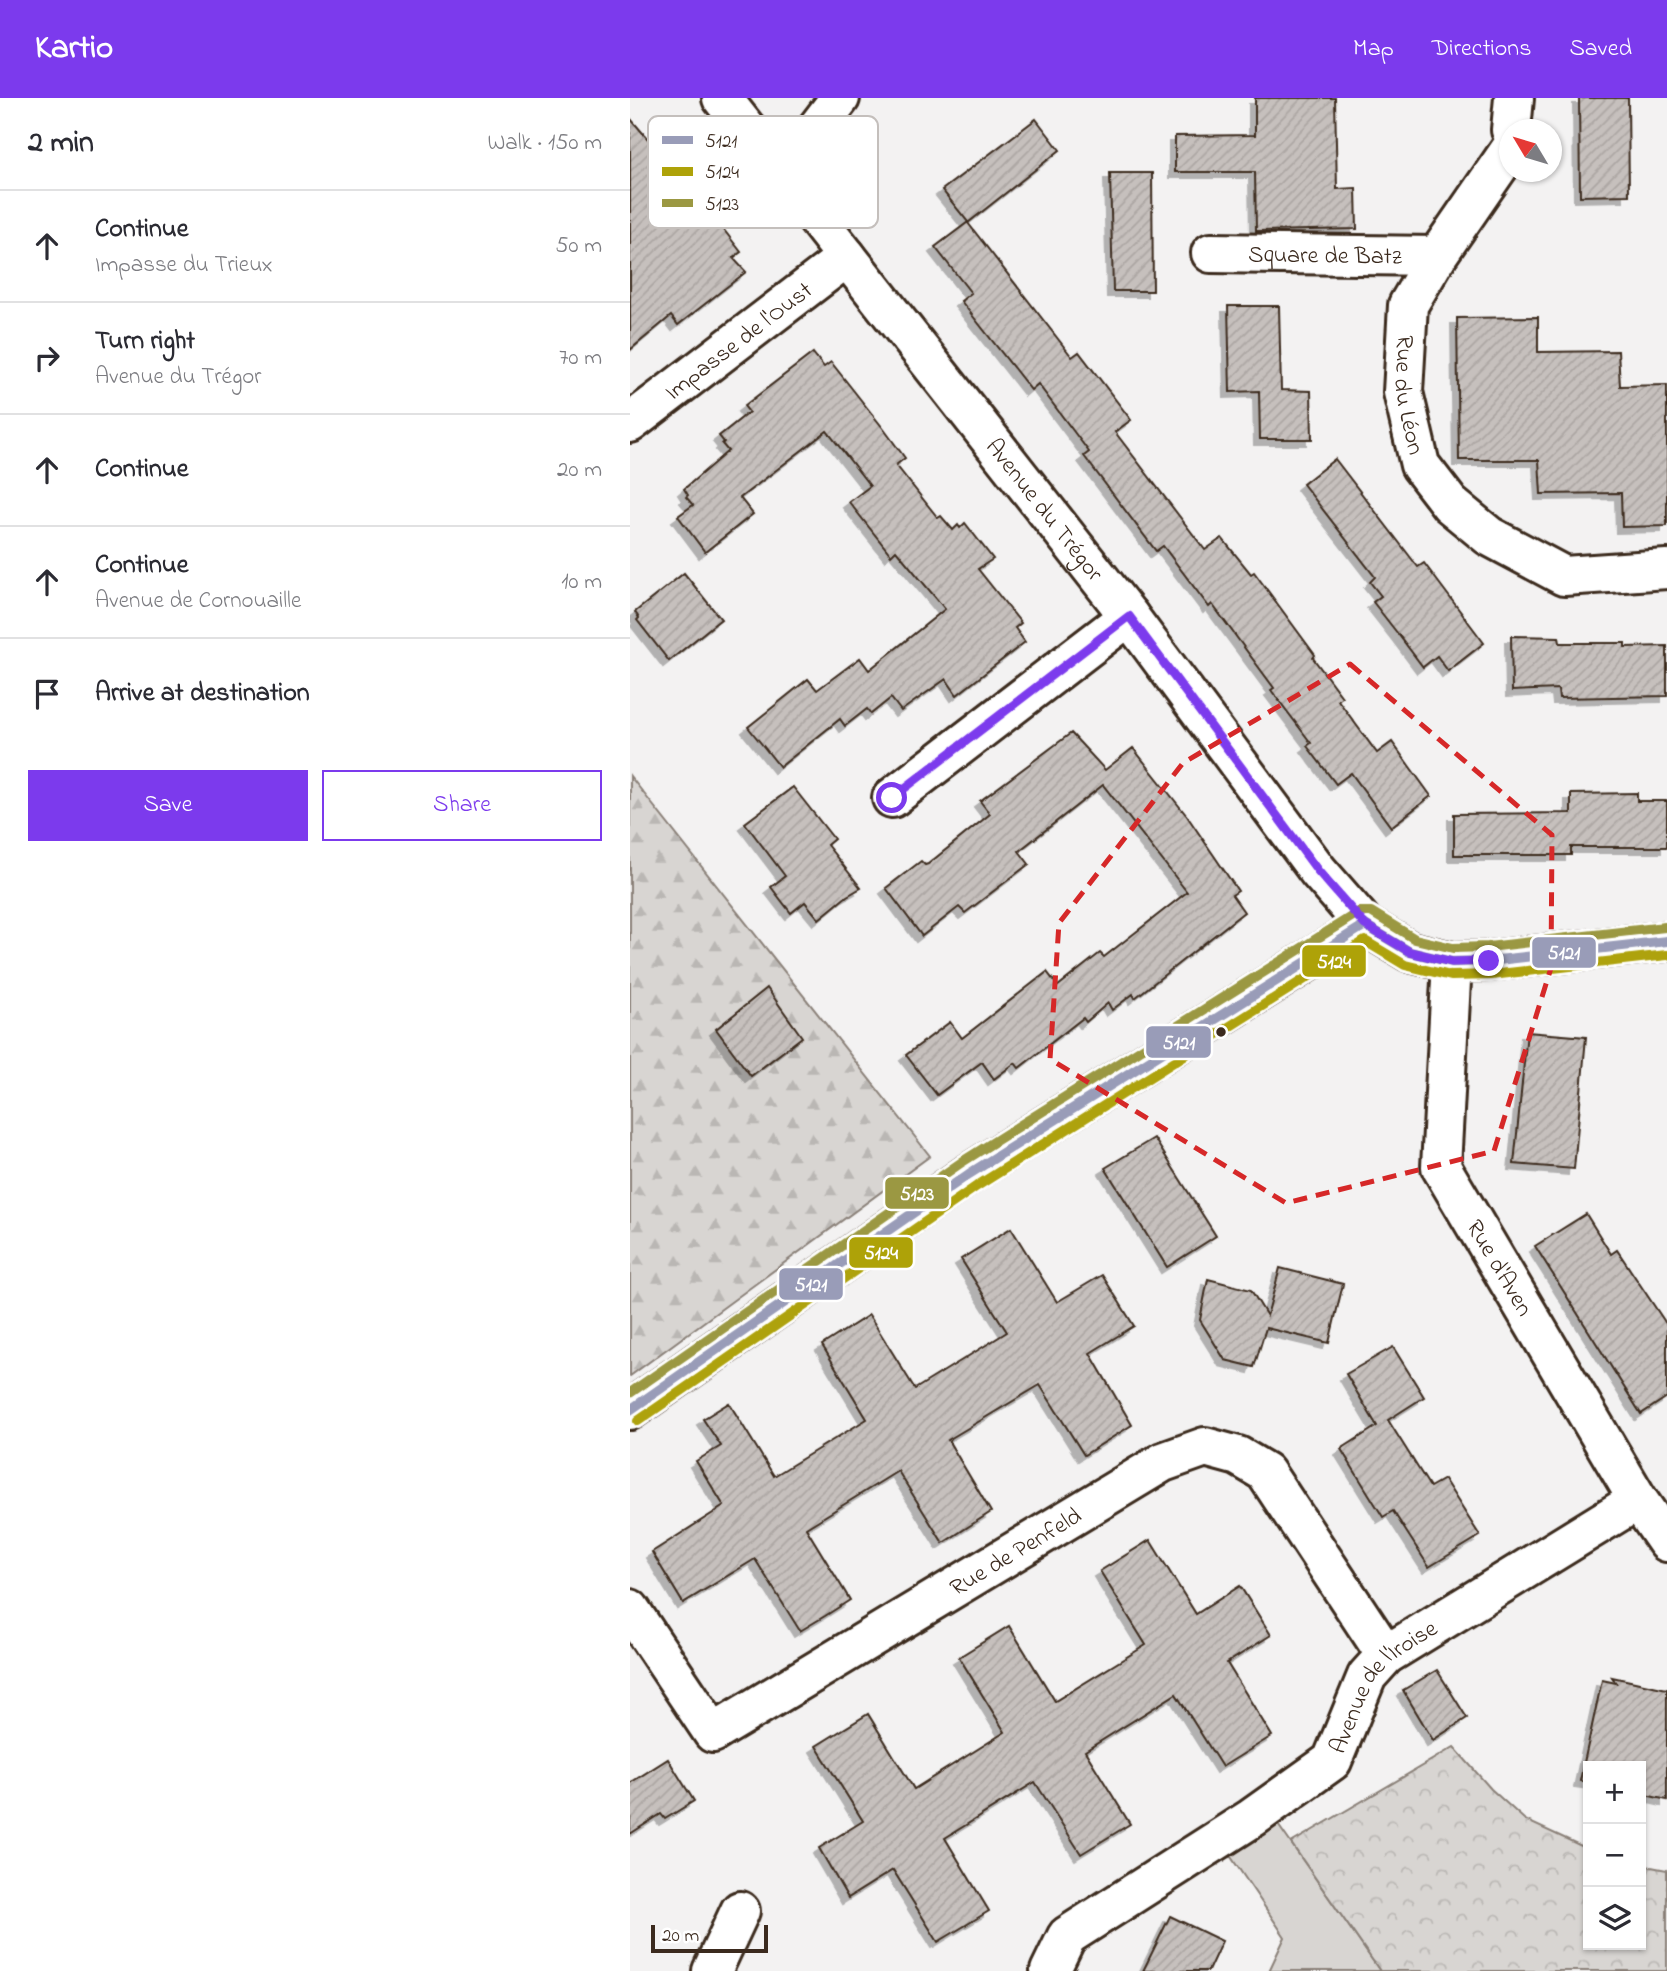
<!DOCTYPE html>
<meta charset="utf-8">
<style>
body{margin:0;font-family:"Indie Flower",sans-serif;background:#f2f2f3;color:#2b2b33}
.controls{position:absolute;right:21px;bottom:21px;display:grid;overflow:hidden;border-radius:0px;box-shadow:0 2px 5px #0004}
.controls button{width:63px;height:63px;display:grid;place-items:center;padding:0;border:0;border-bottom:2px solid #e1e1e2;background:#fff;color:#2b2b33;font:35px sans-serif}
.compass{position:absolute;left:869px;top:21px;width:63px;height:63px;border-radius:50%;background:#fff;box-shadow:0 2px 5px #0004;rotate:308deg}
.scale{position:absolute;left:21px;bottom:18px;width:117px;box-sizing:border-box;padding-left:7px;border:4px solid #3b2a1e;border-top:0;font-size:19px;line-height:24px;white-space:nowrap;color:#3b2a1e;-webkit-text-stroke:5px #fff;paint-order:stroke}
.stop{position:absolute;width:21px;height:21px;margin:-16px;border:5px solid #7c3aed;border-radius:50%;background:#fff}
.stop.end{background:#7c3aed;border-color:#fff;box-shadow:0 2px 7px #0008}
.list{margin:0;padding:0;list-style:none}
h2{display:flex;justify-content:space-between;align-items:center;height:91px;margin:0;padding:0 28px;font-size:30px}
h2 small{font-size:23px;font-weight:400;color:#7c7c81}
.list li{display:grid;grid-template-columns:46px 1fr auto;gap:21px;align-items:center;box-sizing:border-box;height:112px;padding:0 28px;border-top:2px solid #e1e1e2}
.list b{display:block;font-size:26px;white-space:nowrap}
.list p{margin:0;font-size:23px;white-space:nowrap;color:#7c7c81}
.list em{font-size:23px;font-style:normal;color:#7c7c81}
.actions{display:flex;gap:14px;padding:21px 28px}
.actions a{flex:1;padding:16px 0;border:2px solid #7c3aed;border-radius:0px;text-align:center;font-size:24px;color:#7c3aed}
.actions .main{background:#7c3aed;color:#fff}
.icon{flex:none;width:38px;height:38px;fill:none;stroke:currentColor;stroke-width:2;stroke-linecap:round;stroke-linejoin:round}
.map{position:relative;flex:none;width:1037px;height:1873px;overflow:hidden}
header{display:flex;align-items:center;gap:42px;box-sizing:border-box;height:98px;padding:0 35px;background:#7c3aed;color:#fff}
header strong{font-size:33px}
nav{display:flex;gap:38px;margin-inline-start:auto;font-size:24px}
main{display:flex}
aside{flex:1;background:#fff}
.map>svg:first-child{display:block}
.grass{fill:#d8d5d2;stroke:#8a8078;stroke-width:2}
.forest{fill:url(#forest-firs);stroke:#8a8078;stroke-width:2}
.park{fill:url(#park-crowns);stroke:#8a8078;stroke-width:2}
.building{fill:url(#building-hatch);stroke:#3b2a1e;stroke-width:2;filter:url(#shadow)}
.lines{fill:none;stroke-linecap:round;stroke-linejoin:round}
.minor-casing{stroke:#3b2a1e;stroke-width:44}
.minor{stroke:#fff;stroke-width:38}
.bus-1-casing{stroke:#fff;stroke-width:16}
.bus-2-casing{stroke:#fff;stroke-width:16}
.bus-3-casing{stroke:#fff;stroke-width:16}
.bus-1{stroke:#999cb8;stroke-width:10}
.bus-2{stroke:#aea208;stroke-width:10}
.bus-3{stroke:#9b9842;stroke-width:10}
.route{stroke:#7c3aed;stroke-width:9}
.marked{fill:none;stroke:#d62828;stroke-width:5;stroke-dasharray:14 9;stroke-linejoin:round}
.bus-dot{fill:#3b2a1e;stroke:#fff;stroke-width:2.5}
.labels{text-anchor:middle;stroke-width:6;stroke-linejoin:round;paint-order:stroke}
.street-label{font-size:24px;fill:#3b2a1e;stroke:#fff}
.key{fill:#fff;stroke:#c4bfbc;stroke-width:2}
.key-label{font-size:19px;fill:#3b2a1e}
.line-badge{stroke:#fff;stroke-width:2.5}
.badge-label{font-size:19px;text-anchor:middle;font-weight:bold;fill:#fff}
</style>
<header>
<strong>Kartio</strong>
<nav><a>Map</a><a>Directions</a><a>Saved</a></nav>
</header>
<main>
<aside>
<h2>2 min<small>Walk · 150 m</small></h2>
<ul class="list">
<li><svg class="icon" aria-label="ahead" viewBox="0 0 24 24"><path d="M12 20V5M6 11l6-6 6 6"/></svg><div><b>Continue</b><p>Impasse du Trieux</p></div><em>50 m</em></li>
<li><svg class="icon" aria-label="right" viewBox="0 0 24 24"><path d="M7 20v-9h11M14 6l5 5-5 5"/></svg><div><b>Turn right</b><p>Avenue du Trégor</p></div><em>70 m</em></li>
<li><svg class="icon" aria-label="ahead" viewBox="0 0 24 24"><path d="M12 20V5M6 11l6-6 6 6"/></svg><div><b>Continue</b></div><em>20 m</em></li>
<li><svg class="icon" aria-label="ahead" viewBox="0 0 24 24"><path d="M12 20V5M6 11l6-6 6 6"/></svg><div><b>Continue</b><p>Avenue de Cornouaille</p></div><em>10 m</em></li>
<li><svg class="icon" aria-label="arrive" viewBox="0 0 24 24"><path d="M6 21V4h12l-3 4 3 4H6"/></svg><div><b>Arrive at destination</b></div></li>
</ul>
<div class="actions"><a class="main">Save</a><a>Share</a></div>
</aside>
<div class="map">
<svg width="1037" height="1873" viewBox="0 0 1037 1873">
<defs>
<pattern id="forest-firs" width="22" height="20" patternUnits="userSpaceOnUse" patternTransform="scale(1.75)"><rect width="22" height="20" fill="#d8d5d2"/><path d="M5 1l3.5 6h-7zM16 11l3.5 6h-7z" fill="#bab7b4"/></pattern>
<pattern id="park-crowns" width="20" height="18" patternUnits="userSpaceOnUse" patternTransform="scale(1.75)"><rect width="20" height="18" fill="#d8d5d2"/><path d="M2 6a3 3 0 1 1 6 0M12 15a3 3 0 1 1 6 0" fill="none" stroke="#bab7b4"/></pattern>
<pattern id="building-hatch" width="6" height="6" patternUnits="userSpaceOnUse" patternTransform="scale(1.75)"><rect width="6" height="6" fill="#c6c0bd"/><path d="M-1 1l2-2M0 6l6-6M5 7l2-2" fill="none" stroke="#aba5a2"/></pattern>
<filter id="shadow"><feDropShadow dx="-6" dy="6" stdDeviation="0" flood-color="#0004"/></filter>
</defs>
<rect width="100%" height="100%" fill="#f3f2f2"/>
<filter id="ink" filterUnits="userSpaceOnUse"><feTurbulence type="fractalNoise" baseFrequency=".0143" numOctaves="2"/><feDisplacementMap in="SourceGraphic" scale="14" xChannelSelector="R" yChannelSelector="G"/><feConvolveMatrix kernelMatrix="1 2 1 2 8 2 1 2 1" color-interpolation-filters="sRGB"/></filter>
<g filter="url(#ink)">
<polygon class="grass" points="644,1721 750,1873 639,1873 655,1839 595,1750"/>
<polygon class="forest" points="0,678 300,1058 0,1278"/>
<polygon class="park" points="824,1649 861,1691 895,1722 958,1751 958,1847 1011,1847 1011,1767 1037,1772 1037,1873 750,1873 661,1745"/>
<g class="building">
<polygon points="625,0 705,0 707,91 726,90 727,131 626,133 625,74 545,74 545,38 625,37"/>
<polygon points="949,0 998,0 999,97 950,98"/>
<polygon points="0,20 35,61 38,58 63,86 73,99 70,101 111,154 103,160 116,174 48,227 41,218 0,252"/>
<polygon points="406,21 430,52 338,125 442,259 449,254 501,322 485,334 575,452 592,440 621,476 624,474 685,557 683,560 712,599 708,602 747,655 762,644 801,698 761,729 721,675 706,686 677,648 681,645 641,592 644,590 582,506 579,509 533,448 526,453 454,358 459,354 408,286 401,292 331,203 341,195 305,149 338,124 312,92"/>
<polygon points="480,75 522,75 523,193 483,193"/>
<polygon points="598,208 649,208 651,292 681,293 682,341 630,341 629,293 600,294"/>
<polygon points="908,219 908,254 988,253 990,288 1037,287 1037,428 992,429 991,395 911,396 909,362 829,362 827,220"/>
<polygon points="183,255 194,269 201,264 253,330 275,360 266,367 308,420 311,418 323,432 328,427 330,430 335,425 363,461 348,471 391,525 385,530 395,544 327,597 316,581 271,613 261,600 241,616 237,611 215,628 210,621 150,669 118,629 178,581 187,592 230,560 239,572 315,511 266,452 261,457 219,404 240,388 197,333 110,400 123,416 75,454 48,418 63,407 56,399 58,397 54,391 98,353 92,346 94,344 89,338 119,314 114,308"/>
<polygon points="705,361 788,469 794,465 854,545 818,573 807,558 793,569 768,536 743,504 751,498 740,484 745,479 673,386"/>
<polygon points="54,475 91,521 39,563 7,522 9,520 5,514"/>
<polygon points="881,538 929,539 930,545 995,545 995,549 1037,548 1037,598 929,600 928,591 882,593"/>
<polygon points="441,635 475,672 503,650 557,718 608,793 602,797 614,814 505,900 503,896 482,912 478,905 456,924 453,920 389,970 385,965 364,981 352,964 307,997 276,957 320,924 332,940 417,874 428,888 470,855 474,859 557,794 473,687 389,753 399,766 335,815 329,809 292,838 256,790 291,763 295,767 298,766 360,716 350,703"/>
<polygon points="163,689 204,741 197,747 231,790 217,798 189,821 175,804 161,815 141,789 155,778 115,725"/>
<polygon points="1007,695 1007,703 1037,703 1037,749 941,749 941,757 824,757 824,716 941,715 941,696"/>
<polygon points="137,890 172,939 121,978 86,931"/>
<polygon points="897,934 956,939 944,1071 884,1066"/>
<polygon points="524,1040 586,1138 537,1169 475,1070"/>
<polygon points="956,1116 981,1156 987,1152 1037,1227 1037,1299 1011,1316 905,1148"/>
<polygon points="381,1130 427,1204 472,1177 488,1202 504,1228 460,1255 502,1327 454,1357 410,1287 318,1342 361,1414 313,1445 268,1373 176,1430 220,1502 195,1518 170,1533 125,1461 53,1505 22,1454 94,1408 66,1363 91,1348 73,1321 99,1305 144,1378 237,1321 192,1247 239,1217 285,1291 332,1262 377,1234 331,1161"/>
<polygon points="650,1170 713,1186 699,1245 636,1230 624,1269 595,1262 570,1222 578,1181 621,1192 637,1218"/>
<polygon points="763,1249 794,1299 758,1322 800,1389 814,1381 850,1438 799,1469 763,1413 753,1419 711,1351 747,1328 716,1276"/>
<polygon points="520,1442 566,1516 610,1488 641,1537 597,1565 642,1638 592,1669 546,1596 455,1653 500,1726 451,1756 405,1684 315,1740 359,1813 308,1844 263,1772 218,1800 189,1750 233,1723 186,1648 238,1616 284,1691 375,1634 329,1559 379,1528 425,1603 516,1547 470,1473"/>
<polygon points="807,1572 837,1620 803,1642 773,1592"/>
<polygon points="982,1579 1037,1591 1037,1702 1011,1696 1011,1668 958,1668 958,1684 950,1683 972,1582 986,1585"/>
<polygon points="38,1661 64,1703 35,1721 31,1716 0,1736 0,1685"/>
<polygon points="540,1818 592,1843 578,1873 513,1873"/>
</g>
<g class="lines">
<defs>
<g id="minor">
<path id="s1" d="M92 0 499 518 688 773 735 827 780 854 822 864 859 863 1037 843"/>
<polyline points="881,32 884,0"/>
<path id="s2" d="M880 52 807 158 778 207 773 294 790 367 820 406 859 438 934 478 1037 471"/>
<polyline points="152,76 210,0"/>
<path id="s3" d="M581 155 807 158"/>
<path id="s4" d="M0 325 217 159"/>
<polyline points="262,700 499,518"/>
<path id="s5" d="M822 864 811 1069 1008 1402 1037 1444"/>
<polyline points="0,1312 339,1076 735,827"/>
<path id="s6" d="M0 1511 83 1635 533 1364 575 1349 608 1358 635 1374 756 1557"/>
<polyline points="82,1873 110,1813"/>
<path id="s7" d="M420 1873 437 1838 622 1720 702 1663 737 1578 756 1557 1008 1402"/>
</g>
</defs>
<use href="#minor" class="minor-casing"/>
<use href="#minor" class="minor"/>
<defs>
<g id="bus-1">
<polyline points="735,827 780,854 822,864 859,863 1037,843"/>
<polyline points="0,1312 339,1076 735,827"/>
</g>
<polyline id="bus-2" points="8,1323 347,1088 735,843 775,867 821,878 861,877 1037,857"/>
<polyline id="bus-3" points="0,1295 332,1064 729,814 741,814 785,841 823,850 858,849 1035,829"/>
</defs>
<use href="#bus-1" class="bus-1-casing"/>
<use href="#bus-2" class="bus-2-casing"/>
<use href="#bus-3" class="bus-3-casing"/>
<use href="#bus-1" class="bus-1"/>
<use href="#bus-2" class="bus-2"/>
<use href="#bus-3" class="bus-3"/>
</g>
</g>
<g class="lines" filter="url(#ink)">
<polyline class="route" points="262,700 499,518 688,773 735,827 780,854 822,864 859,863"/>
</g>
<path class="marked" d="M720 566 922 737 921 870 864 1053 656 1105 420 961 429 825 553 665Z"/>
<circle class="bus-dot" cx="591" cy="934" r="6"/>
<g class="labels">
<g class="street-label">
<text dy="8" stroke="none"><textPath href="#s3" startOffset="114">Square de Batz</textPath></text>
<text dy="8" stroke="none"><textPath href="#s4" startOffset="136">Impasse de l'Oust</textPath></text>
<text dy="8" stroke="none"><textPath href="#s2" startOffset="276">Rue du Léon</textPath></text>
<text dy="8" stroke="none"><textPath href="#s1" startOffset="523">Avenue du Trégor</textPath></text>
<text dy="8" stroke="none"><textPath href="#s5" startOffset="322">Rue d'Aven</textPath></text>
<text dy="8" stroke="none"><textPath href="#s6" startOffset="502">Rue de Penfeld</textPath></text>
<text dy="8" stroke="none"><textPath href="#s7" startOffset="450">Avenue de l'Iroise</textPath></text>
</g>
</g>
<rect x="18" y="18" width="230" height="112" rx="10" class="key"/>
<rect x="32" y="38" width="31" height="8" fill="#999cb8"/>
<rect x="32" y="69" width="31" height="9" fill="#aea208"/>
<rect x="32" y="101" width="31" height="8" fill="#9b9842"/>
<g class="key-label">
<text x="75" y="49">5121</text>
<text x="75" y="80">5124</text>
<text x="75" y="112">5123</text>
</g>
<g class="line-badge">
<rect x="901" y="838" width="66" height="33" rx="7" fill="#999cb8"/>
<rect x="671" y="846" width="66" height="34" rx="7" fill="#aea208"/>
<rect x="515" y="927" width="67" height="34" rx="7" fill="#999cb8"/>
<rect x="254" y="1078" width="66" height="34" rx="7" fill="#9b9842"/>
<rect x="218" y="1138" width="66" height="33" rx="7" fill="#aea208"/>
<rect x="148" y="1169" width="66" height="34" rx="7" fill="#999cb8"/>
</g>
<g class="badge-label">
<text x="934" y="861">5121</text>
<text x="704" y="870">5124</text>
<text x="549" y="951">5121</text>
<text x="287" y="1102">5123</text>
<text x="251" y="1161">5124</text>
<text x="181" y="1193">5121</text>
</g>
</svg>
<div class="controls">
<button>+</button>
<button>−</button>
<button><svg class="icon" aria-label="layers" viewBox="0 0 24 24"><path d="M12 4l9 5-9 5-9-5zM3 14l9 5 9-5"/></svg></button>
</div>
<svg class="compass" viewBox="-18 -18 36 36"><path d="M0-13l5 13h-10z" fill="#e53935"/><path d="M0 13l5-13h-10z" fill="#7c7c81"/></svg>
<div class="scale">20 m</div>
<div class="stop" style="left:262px;top:700px"></div>
<div class="stop end" style="left:859px;top:863px"></div>
</div>
</main>
